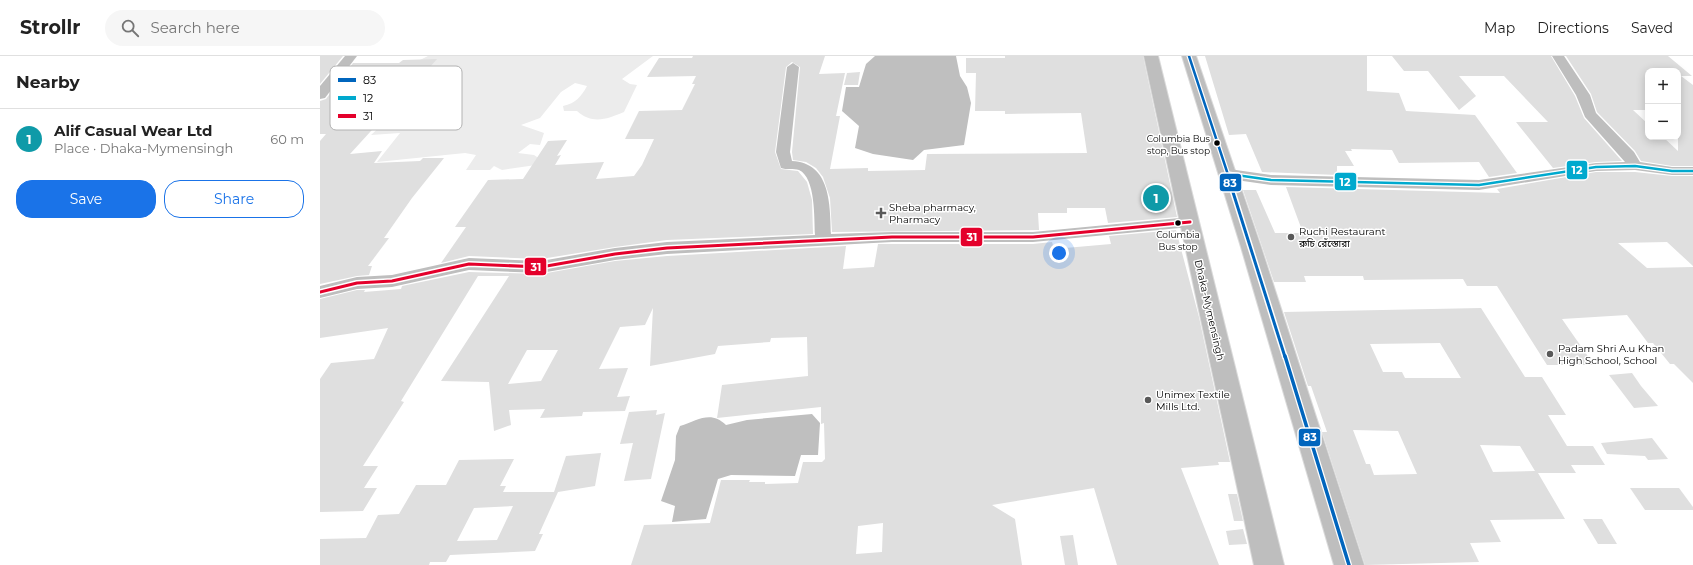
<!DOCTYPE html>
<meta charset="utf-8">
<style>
body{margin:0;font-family:Montserrat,"Noto Sans Bengali",sans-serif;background:#f6f6f6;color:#222}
.controls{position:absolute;right:12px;top:12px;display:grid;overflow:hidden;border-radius:8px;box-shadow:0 2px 10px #0003}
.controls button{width:36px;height:36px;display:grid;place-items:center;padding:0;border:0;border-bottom:1px solid #e0e0e0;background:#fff;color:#222;font:20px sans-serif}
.you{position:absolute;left:739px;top:197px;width:14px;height:14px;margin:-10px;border:3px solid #fff;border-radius:50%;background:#1a73e8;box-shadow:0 0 0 6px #1a73e833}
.badge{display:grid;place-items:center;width:26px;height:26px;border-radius:50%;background:#1a73e8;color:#fff;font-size:13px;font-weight:700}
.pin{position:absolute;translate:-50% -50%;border:2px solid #fff;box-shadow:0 1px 4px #0006}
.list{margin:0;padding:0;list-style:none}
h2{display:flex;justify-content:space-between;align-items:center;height:52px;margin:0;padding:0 16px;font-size:17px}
h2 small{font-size:13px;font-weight:400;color:#767676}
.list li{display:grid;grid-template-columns:26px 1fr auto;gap:12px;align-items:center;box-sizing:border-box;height:60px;padding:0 16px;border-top:1px solid #e0e0e0}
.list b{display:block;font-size:15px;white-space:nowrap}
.list p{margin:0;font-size:13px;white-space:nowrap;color:#767676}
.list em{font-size:13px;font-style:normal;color:#767676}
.actions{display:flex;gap:8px;padding:12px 16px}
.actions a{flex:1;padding:9px 0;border:1px solid #1a73e8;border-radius:16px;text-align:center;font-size:14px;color:#1a73e8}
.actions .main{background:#1a73e8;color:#fff}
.icon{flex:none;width:22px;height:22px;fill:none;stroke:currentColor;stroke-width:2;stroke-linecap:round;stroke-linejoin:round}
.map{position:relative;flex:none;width:1373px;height:509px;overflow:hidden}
header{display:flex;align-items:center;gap:24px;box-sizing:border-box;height:56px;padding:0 20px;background:#fff;border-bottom:1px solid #e0e0e0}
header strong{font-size:19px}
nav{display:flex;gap:22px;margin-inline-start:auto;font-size:14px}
.search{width:280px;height:36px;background:#f6f6f6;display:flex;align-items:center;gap:10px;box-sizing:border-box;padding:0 14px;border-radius:22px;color:#767676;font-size:15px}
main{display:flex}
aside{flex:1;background:#fff}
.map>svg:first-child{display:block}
.green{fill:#ececec}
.water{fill:#bfbfbf}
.building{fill:#dfdfdf;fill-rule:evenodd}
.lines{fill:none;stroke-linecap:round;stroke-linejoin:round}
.highway-casing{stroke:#dbdbdb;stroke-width:2}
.minor{fill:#bebebe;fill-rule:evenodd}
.highway{fill:#bebebe;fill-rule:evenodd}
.bus-1-far2-casing{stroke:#fff;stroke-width:5}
.bus-1-far1-casing{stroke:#fff;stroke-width:6}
.bus-1-casing{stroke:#fff;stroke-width:6}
.bus-2-casing{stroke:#fff;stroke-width:5}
.bus-3-casing{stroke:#fff;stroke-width:6}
.bus-1-far2{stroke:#0065bd;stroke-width:2.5}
.bus-1-far1{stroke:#0065bd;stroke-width:3}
.bus-1{stroke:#0065bd;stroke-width:3.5}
.bus-2{stroke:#00a9ce;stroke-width:2.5}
.bus-3{stroke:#e4002b;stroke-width:3}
.bus-dot{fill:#000;stroke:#fff;stroke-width:1.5}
.poi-dot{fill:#595959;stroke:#fff;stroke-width:1.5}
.labels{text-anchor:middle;stroke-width:3;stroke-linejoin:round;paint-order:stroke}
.bus-label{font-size:9px;fill:#000;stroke:#fff;text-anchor:end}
.poi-label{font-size:10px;fill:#000;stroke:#fff;text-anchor:start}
.street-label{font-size:10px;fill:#000;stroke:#fff}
.key{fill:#fff;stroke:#b2b2b2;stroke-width:1}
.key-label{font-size:11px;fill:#000}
.line-badge{stroke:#fff;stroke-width:1.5}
.badge-label{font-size:11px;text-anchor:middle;font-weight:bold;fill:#fff}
</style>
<header>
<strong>Strollr</strong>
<div class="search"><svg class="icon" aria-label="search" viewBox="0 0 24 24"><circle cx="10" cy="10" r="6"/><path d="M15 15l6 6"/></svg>Search here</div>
<nav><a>Map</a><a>Directions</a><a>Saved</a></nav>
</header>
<main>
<aside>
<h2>Nearby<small></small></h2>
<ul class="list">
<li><span class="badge" style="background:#0f9aa8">1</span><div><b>Alif Casual Wear Ltd</b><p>Place · Dhaka-Mymensingh</p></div><em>60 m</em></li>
</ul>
<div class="actions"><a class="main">Save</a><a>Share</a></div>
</aside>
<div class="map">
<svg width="1373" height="509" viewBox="0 0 1373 509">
<rect width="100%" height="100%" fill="#fff"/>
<path class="green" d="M108 0H333L302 23 310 28 317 29 304 56C287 63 273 69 257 55H244L243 50C256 47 261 41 267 30L255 27 241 36 220 62 201 69 224 77 220 89 210 88 198 97 214 99 220 103 216 109 182 114 174 110 170 114H146L156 99 145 97 57 106 80 77 51 79 65 66 85 62 100 51 127 19 122 12H91L98 5Z"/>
<g class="water">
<polygon points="555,0 636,0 640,20 647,31 651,47 644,89 604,94 593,104 553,98 535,92 539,70 522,55 526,31 539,31 546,8"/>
<path d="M492 358 500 367 498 399H481L475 420 411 419 398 423 386 463 352 466 355 450 341 445 355 404 356 380 360 370C378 364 391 354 406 369L427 364Z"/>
</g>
<g class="building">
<polygon points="0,0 23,0 0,28"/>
<polygon points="373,0 505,0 499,18 525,17 516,60 520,60 510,113 548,112 548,115 605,114 607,98 767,97 761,57 685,58 685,55 655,55 656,17 646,17 646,2 685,2 685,0 823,0 857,161 788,167 785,152 747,152 747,157 718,157 719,174 512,176 510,142 503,121 496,112 486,106 473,104 472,96 480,11 472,6 466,11 455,96 461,113 478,115 487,126 492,144 493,178 347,184 295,191 221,203 149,200 121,207 146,171 135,171 168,124 203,123 228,85 247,84 237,100 241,99 235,109 284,106 276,123 314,120 322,109 334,83 305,83 319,55 362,54 375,28 372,28 376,20 327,21 339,2 372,2"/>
<polygon points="885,0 1047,0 1047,35 1079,37 1086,55 1155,59 1197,117 1169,121 1159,106 1079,107 1072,94 1031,93 1032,95 1025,95 1034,110 1017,110 1017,119 942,116 926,78 909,79"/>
<polygon points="1072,0 1231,0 1255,40 1264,62 1302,105 1276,106 1233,112 1196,66 1228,66 1184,20 1139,20 1156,40 1139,54 1108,15 1084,15"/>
<path d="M1246 0H1348L1372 20H1361L1373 29V110H1352L1321 105 1315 95 1277 56 1271 38ZM1328 15H1358V95L1343 81H1328V68L1313 54H1328Z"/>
<polygon points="117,3 64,63 61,64 30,98 62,95 54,107 100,105 103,102 124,102 92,142 64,182 69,182 48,210 52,210 49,219 37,220 0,228 0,85 6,78 0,78 0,45 6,43 33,7 79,7 83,4"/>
<polygon points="540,16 538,29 524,29 527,17"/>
<polygon points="1276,116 1315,116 1352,120 1373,120 1373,210 1347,186 1298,187 1327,212 1373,211 1373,327 1354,308 1350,308 1333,287 1328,287 1307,259 1242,263 1274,309 1227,309 1177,230 1147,230 1143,223 1044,224 1043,220 984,220 986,226 954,226 923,134 936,134 955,177 983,177 966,131 1180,137 1177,133"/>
<path d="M856 174 879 261 910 406H898L899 409 861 412 899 509H797L774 432 672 449 695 463 702 509H311L324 469 390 467 401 424H430L429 426H445V428L478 427 483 406H502L505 403 504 367 501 368V351L397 362 402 329 488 320 487 281 451 282 450 286 398 290 395 298 330 310 333 252 325 269 300 271 279 313 308 312 297 341 310 340 305 355 263 356 262 360 220 362 225 353 189 354 191 369 174 375 169 326 121 325 189 220H158L81 345 84 346 43 410H58L44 432H57L43 455 0 456V323L11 307 54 303 68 272 0 282V243L37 234H45L44 236 81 233 82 230 149 216 221 218 295 205 347 200 526 190 523 213 554 211 558 188H713L732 186 734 193 791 188 789 180ZM207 294H238L221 325 188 328ZM563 467 562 496 536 498 538 470Z"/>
<path d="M1161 252 1205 321H1222L1246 359H1228L1247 390H1273L1285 409H1251L1256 417H1218L1245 463 1170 464 1181 486 1150 487 1159 506 1045 509 1002 376H1007L991 330H988L964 256ZM1120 287 1141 322H1085L1082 316H1063L1050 288ZM1033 374 1078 375 1097 418 1054 419 1050 408H1046ZM1160 389 1200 390 1215 415 1173 416Z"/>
<polygon points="1312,317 1321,330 1338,350 1314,352 1289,319"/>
<polygon points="337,354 336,359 345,357 331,423 304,425 313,387 300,388 309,356"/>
<polygon points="1332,382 1348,403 1328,404 1325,400 1287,398 1281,387"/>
<path d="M281 397 275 430 238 436 219 478H223L215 495 130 499 126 506H110L109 509H0V483L46 482 58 459 79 458 96 429H126L139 404 194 403 180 430H186L183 436H234L246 400ZM193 450 177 484 137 485 154 452Z"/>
<polygon points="1310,432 1359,432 1373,451 1373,454 1325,454"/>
<polygon points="908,438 917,438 923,465 914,465"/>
<polygon points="1263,463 1282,463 1297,488 1278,488"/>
<polygon points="923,473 927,488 909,489 906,475"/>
<polygon points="753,479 758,509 745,509 740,480"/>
</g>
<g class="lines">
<defs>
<g id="highway">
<polygon points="824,0 838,0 964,509 934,509"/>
<polygon points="862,0 876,0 941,191 1044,509 1014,509 921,191"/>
</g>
</defs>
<use href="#highway" class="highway-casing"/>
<g class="minor">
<polygon points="25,0 37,0 5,42 0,43 0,30"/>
<polygon points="1232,0 1244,0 1270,39 1276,57 1314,96 1320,106 1352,111 1373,111 1373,119 1352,119 1315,114 1276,115 1159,134 951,129 909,123 904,121 902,118 904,115 909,113 951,119 1159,124 1276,107 1305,106 1265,61 1256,39"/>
<path d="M473 7 479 11 470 96 472 105C511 107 510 149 511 178L572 176H713L870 161 876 162 878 166 876 170 870 171 713 186H572L347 198 295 204 221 217 149 214 72 231 37 233 0 242V230L37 221 72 219 149 202 221 205 295 192 347 186 495 179C494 163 496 122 479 114 474 112 466 114 461 112L456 96 467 11Z"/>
</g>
<use href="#highway" class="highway"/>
<defs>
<polyline id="bus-1-far2" points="869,0 913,134"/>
<polyline id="bus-1-far1" points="912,133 965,301"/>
<polyline id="bus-1" points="965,300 1029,509"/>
<polyline id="bus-2" points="909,118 951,124 1159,129 1276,111 1315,110 1352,115 1373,115"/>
<polyline id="bus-3" points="0,236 37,227 72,225 149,208 221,211 295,198 347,192 572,181 713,181 870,166"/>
</defs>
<use href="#bus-1-far2" class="bus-1-far2-casing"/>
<use href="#bus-1-far1" class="bus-1-far1-casing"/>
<use href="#bus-1" class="bus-1-casing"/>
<use href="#bus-2" class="bus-2-casing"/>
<use href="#bus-3" class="bus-3-casing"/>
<use href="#bus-1-far2" class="bus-1-far2"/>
<use href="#bus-1-far1" class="bus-1-far1"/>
<use href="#bus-1" class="bus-1"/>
<use href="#bus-2" class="bus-2"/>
<use href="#bus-3" class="bus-3"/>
</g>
<g class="bus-dot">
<circle cx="897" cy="87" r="3.5"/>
<circle cx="858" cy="167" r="3.5"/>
</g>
<g class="poi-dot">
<path d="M559 151h4v4h4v4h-4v4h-4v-4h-4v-4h4z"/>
<circle cx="971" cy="181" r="4"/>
<circle cx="1230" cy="298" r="4"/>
<circle cx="828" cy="344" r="4"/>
</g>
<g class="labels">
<g class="bus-label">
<text x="890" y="86">Columbia Bus<tspan x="890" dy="12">stop, Bus stop</tspan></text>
<text x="858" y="182" text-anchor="middle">Columbia<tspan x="858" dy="12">Bus stop</tspan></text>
</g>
<g class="poi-label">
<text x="569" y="155">Sheba pharmacy,<tspan x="569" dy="12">Pharmacy</tspan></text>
<text x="979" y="179">Ruchi Restaurant<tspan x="979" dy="12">রুচি রেঁস্তোরা</tspan></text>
<text x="1238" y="296">Padam Shri A.u Khan<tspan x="1238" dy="12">High School, School</tspan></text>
<text x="836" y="342">Unimex Textile<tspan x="836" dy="12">Mills Ltd.</tspan></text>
</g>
<g class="street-label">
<text transform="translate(890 254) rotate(77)" y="4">Dhaka-Mymensingh</text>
</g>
</g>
<rect x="10" y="10" width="132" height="64" rx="6" class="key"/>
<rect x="18" y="22" width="18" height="4" fill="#0065bd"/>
<rect x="18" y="40" width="18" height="4" fill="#00a9ce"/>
<rect x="18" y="58" width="18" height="4" fill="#e4002b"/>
<g class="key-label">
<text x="43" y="28">83</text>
<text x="43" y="46">12</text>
<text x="43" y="64">31</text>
</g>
<g class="line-badge">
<rect x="1246" y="104" width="22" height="20" rx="4" fill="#00a9ce"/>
<rect x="1014" y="116" width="23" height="19" rx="4" fill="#00a9ce"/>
<rect x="899" y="117" width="23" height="19" rx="4" fill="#0065bd"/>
<rect x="640" y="171" width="23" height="20" rx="4" fill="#e4002b"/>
<rect x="204" y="201" width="23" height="19" rx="4" fill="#e4002b"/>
<rect x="978" y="372" width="23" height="19" rx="4" fill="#0065bd"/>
</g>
<g class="badge-label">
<text x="1257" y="118">12</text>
<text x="1025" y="130">12</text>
<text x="910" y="131">83</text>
<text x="652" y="185">31</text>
<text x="216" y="215">31</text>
<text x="990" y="385">83</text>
</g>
</svg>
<div class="controls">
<button>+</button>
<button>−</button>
</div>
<div class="you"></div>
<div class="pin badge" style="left:836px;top:142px;background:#0f9aa8">1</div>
</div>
</main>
